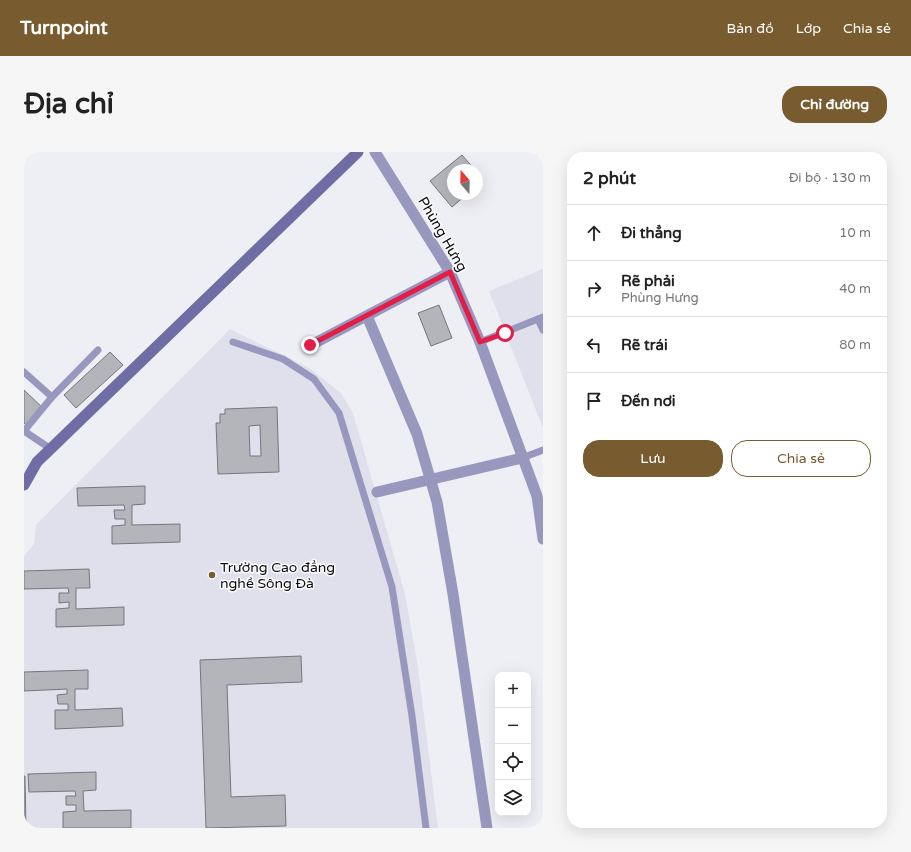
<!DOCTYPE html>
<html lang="vi">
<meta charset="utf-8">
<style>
body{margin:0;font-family:"Varela Round",sans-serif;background:#f6f6f6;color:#222}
.controls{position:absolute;right:12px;bottom:12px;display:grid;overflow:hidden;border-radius:8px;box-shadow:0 4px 16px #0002}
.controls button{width:36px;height:36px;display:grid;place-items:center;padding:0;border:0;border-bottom:1px solid #e0e0e0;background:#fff;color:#222;font:20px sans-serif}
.compass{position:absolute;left:423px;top:12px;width:36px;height:36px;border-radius:50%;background:#fff;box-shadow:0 4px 16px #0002;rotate:340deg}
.stop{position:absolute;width:12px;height:12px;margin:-9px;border:3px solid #e11d48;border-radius:50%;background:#fff}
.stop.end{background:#e11d48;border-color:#fff;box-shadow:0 1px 4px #0008}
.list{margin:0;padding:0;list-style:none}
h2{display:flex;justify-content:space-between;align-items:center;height:52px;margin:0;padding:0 16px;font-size:17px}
h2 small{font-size:13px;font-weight:400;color:#767676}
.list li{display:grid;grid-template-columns:26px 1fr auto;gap:12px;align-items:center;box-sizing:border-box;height:56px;padding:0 16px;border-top:1px solid #e0e0e0}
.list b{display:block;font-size:15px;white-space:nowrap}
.list p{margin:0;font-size:13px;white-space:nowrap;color:#767676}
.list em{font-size:13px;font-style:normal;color:#767676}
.actions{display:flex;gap:8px;padding:12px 16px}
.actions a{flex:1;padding:9px 0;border:1px solid #795b30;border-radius:16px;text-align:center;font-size:14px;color:#795b30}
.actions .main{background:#795b30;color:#fff}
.icon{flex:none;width:22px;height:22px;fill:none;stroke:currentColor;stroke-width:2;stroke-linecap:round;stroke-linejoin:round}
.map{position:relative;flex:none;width:519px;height:676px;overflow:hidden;border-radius:16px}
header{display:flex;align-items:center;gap:24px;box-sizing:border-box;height:56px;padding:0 20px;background:#795b30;color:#fff}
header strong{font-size:19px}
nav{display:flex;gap:22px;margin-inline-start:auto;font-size:14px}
.intro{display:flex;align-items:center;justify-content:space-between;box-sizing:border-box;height:96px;padding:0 24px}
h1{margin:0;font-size:28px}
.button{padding:10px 18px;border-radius:16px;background:#795b30;color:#fff;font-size:14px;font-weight:700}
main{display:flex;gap:24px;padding:0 24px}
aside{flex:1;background:#fff;border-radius:16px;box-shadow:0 4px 16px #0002}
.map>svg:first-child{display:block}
.built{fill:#e0e0ed}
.building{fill:#b4b5bb;stroke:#75767b;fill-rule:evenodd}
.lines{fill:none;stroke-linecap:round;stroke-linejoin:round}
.service{stroke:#9898be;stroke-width:7}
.minor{stroke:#9898be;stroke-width:11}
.tertiary{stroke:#9898be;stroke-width:11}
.secondary{stroke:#6f6da4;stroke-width:11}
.route{stroke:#e11d48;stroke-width:5}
.poi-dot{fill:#795b30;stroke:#fcfcff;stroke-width:1.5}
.labels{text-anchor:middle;stroke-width:3;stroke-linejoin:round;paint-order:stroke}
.street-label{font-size:14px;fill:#0d0d0f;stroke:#fcfcff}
.poi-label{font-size:14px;fill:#0d0d0f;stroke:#fcfcff;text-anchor:start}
</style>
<header>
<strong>Turnpoint</strong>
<nav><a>Bản đồ</a><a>Lớp</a><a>Chia sẻ</a></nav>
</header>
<div class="intro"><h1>Địa chỉ</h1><a class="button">Chỉ đường</a></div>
<main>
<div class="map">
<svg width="519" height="676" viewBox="0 0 519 676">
<rect width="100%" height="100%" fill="#eeeef5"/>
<g class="built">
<polygon points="519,117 519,276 465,139"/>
<polygon points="206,177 285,216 317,241 329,261 381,442 394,515 414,676 0,676 0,404 10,392 12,373"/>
</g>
<g class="building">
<polygon points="438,3 451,18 429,18 429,42 442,43 428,55 406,29"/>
<polygon points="415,153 428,186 407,194 394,161"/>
<polygon points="86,200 99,213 52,256 40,243"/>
<polygon points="0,238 21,258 4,275 0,271"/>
<path d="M253 255 255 320 194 322 192 271H196V262H201V257ZM236 273 237 304H226L225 274Z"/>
<polygon points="121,334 121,352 108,353 108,373 156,372 156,390 88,392 88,374 101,373 101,367 91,367 90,358 101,358 100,353 54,354 53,336"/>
<polygon points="65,417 66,436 52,436 52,457 100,455 100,473 32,475 32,457 45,456 45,450 35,451 35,441 45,441 44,436 0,437 0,419"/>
<polygon points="277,504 278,530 203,533 207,645 261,643 262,674 182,676 176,508"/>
<polygon points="64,518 64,537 51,537 51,558 98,556 99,574 31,577 31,558 44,558 44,552 34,552 33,543 43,542 43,537 0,539 0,520"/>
<polygon points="72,620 72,638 59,639 60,659 107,658 107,676 39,676 39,660 52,659 52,653 42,653 42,644 52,644 51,639 5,640 4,622"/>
<polygon points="0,624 1,624 2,676 0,676"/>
</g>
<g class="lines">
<g class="service">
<polyline points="519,165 514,167 519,178"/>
<polyline points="209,190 259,207 290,227 315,261 368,435 388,564 402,676"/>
<polyline points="456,190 514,167"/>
<polyline points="0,220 28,245"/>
<polyline points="0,279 28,245 74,198"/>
<polyline points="0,279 27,297"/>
<polyline points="498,306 519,298"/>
</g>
<g class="minor">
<polyline points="343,164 393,282 413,350 429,442 463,676"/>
<polyline points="287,193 426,120"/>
<polyline points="353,340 498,306"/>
</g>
<polyline class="tertiary" points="351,0 426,120 456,190 513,344 519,387"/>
<polyline class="secondary" points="0,333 13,310 334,0"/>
</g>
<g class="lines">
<polyline class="route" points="286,193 426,120 456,190 481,181"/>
</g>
<circle class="poi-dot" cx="188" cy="423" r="4"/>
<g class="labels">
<g class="street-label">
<text transform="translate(419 82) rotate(60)" y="5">Phùng Hưng</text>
</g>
<g class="poi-label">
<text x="196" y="420">Trường Cao đẳng<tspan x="196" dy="16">nghề Sông Đà</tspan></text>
</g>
</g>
</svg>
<div class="controls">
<button>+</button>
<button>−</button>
<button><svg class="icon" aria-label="locate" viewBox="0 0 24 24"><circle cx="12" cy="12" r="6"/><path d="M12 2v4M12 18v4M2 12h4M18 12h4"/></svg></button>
<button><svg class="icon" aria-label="layers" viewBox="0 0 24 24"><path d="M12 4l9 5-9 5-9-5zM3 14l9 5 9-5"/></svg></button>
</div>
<svg class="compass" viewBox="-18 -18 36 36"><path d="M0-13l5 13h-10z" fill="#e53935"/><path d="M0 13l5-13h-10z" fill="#767676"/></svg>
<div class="stop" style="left:481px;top:181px"></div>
<div class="stop end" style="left:286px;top:193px"></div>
</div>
<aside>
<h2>2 phút<small>Đi bộ · 130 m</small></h2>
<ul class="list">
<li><svg class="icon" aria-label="ahead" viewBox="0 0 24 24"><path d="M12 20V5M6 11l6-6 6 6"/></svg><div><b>Đi thẳng</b></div><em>10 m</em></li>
<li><svg class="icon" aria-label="right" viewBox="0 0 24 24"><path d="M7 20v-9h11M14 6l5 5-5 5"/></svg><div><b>Rẽ phải</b><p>Phùng Hưng</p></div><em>40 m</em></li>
<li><svg class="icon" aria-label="left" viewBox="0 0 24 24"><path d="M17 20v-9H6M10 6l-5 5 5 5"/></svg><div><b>Rẽ trái</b></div><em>80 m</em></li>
<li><svg class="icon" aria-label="arrive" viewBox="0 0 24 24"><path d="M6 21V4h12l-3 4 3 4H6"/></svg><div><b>Đến nơi</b></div></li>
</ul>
<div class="actions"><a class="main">Lưu</a><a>Chia sẻ</a></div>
</aside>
</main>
